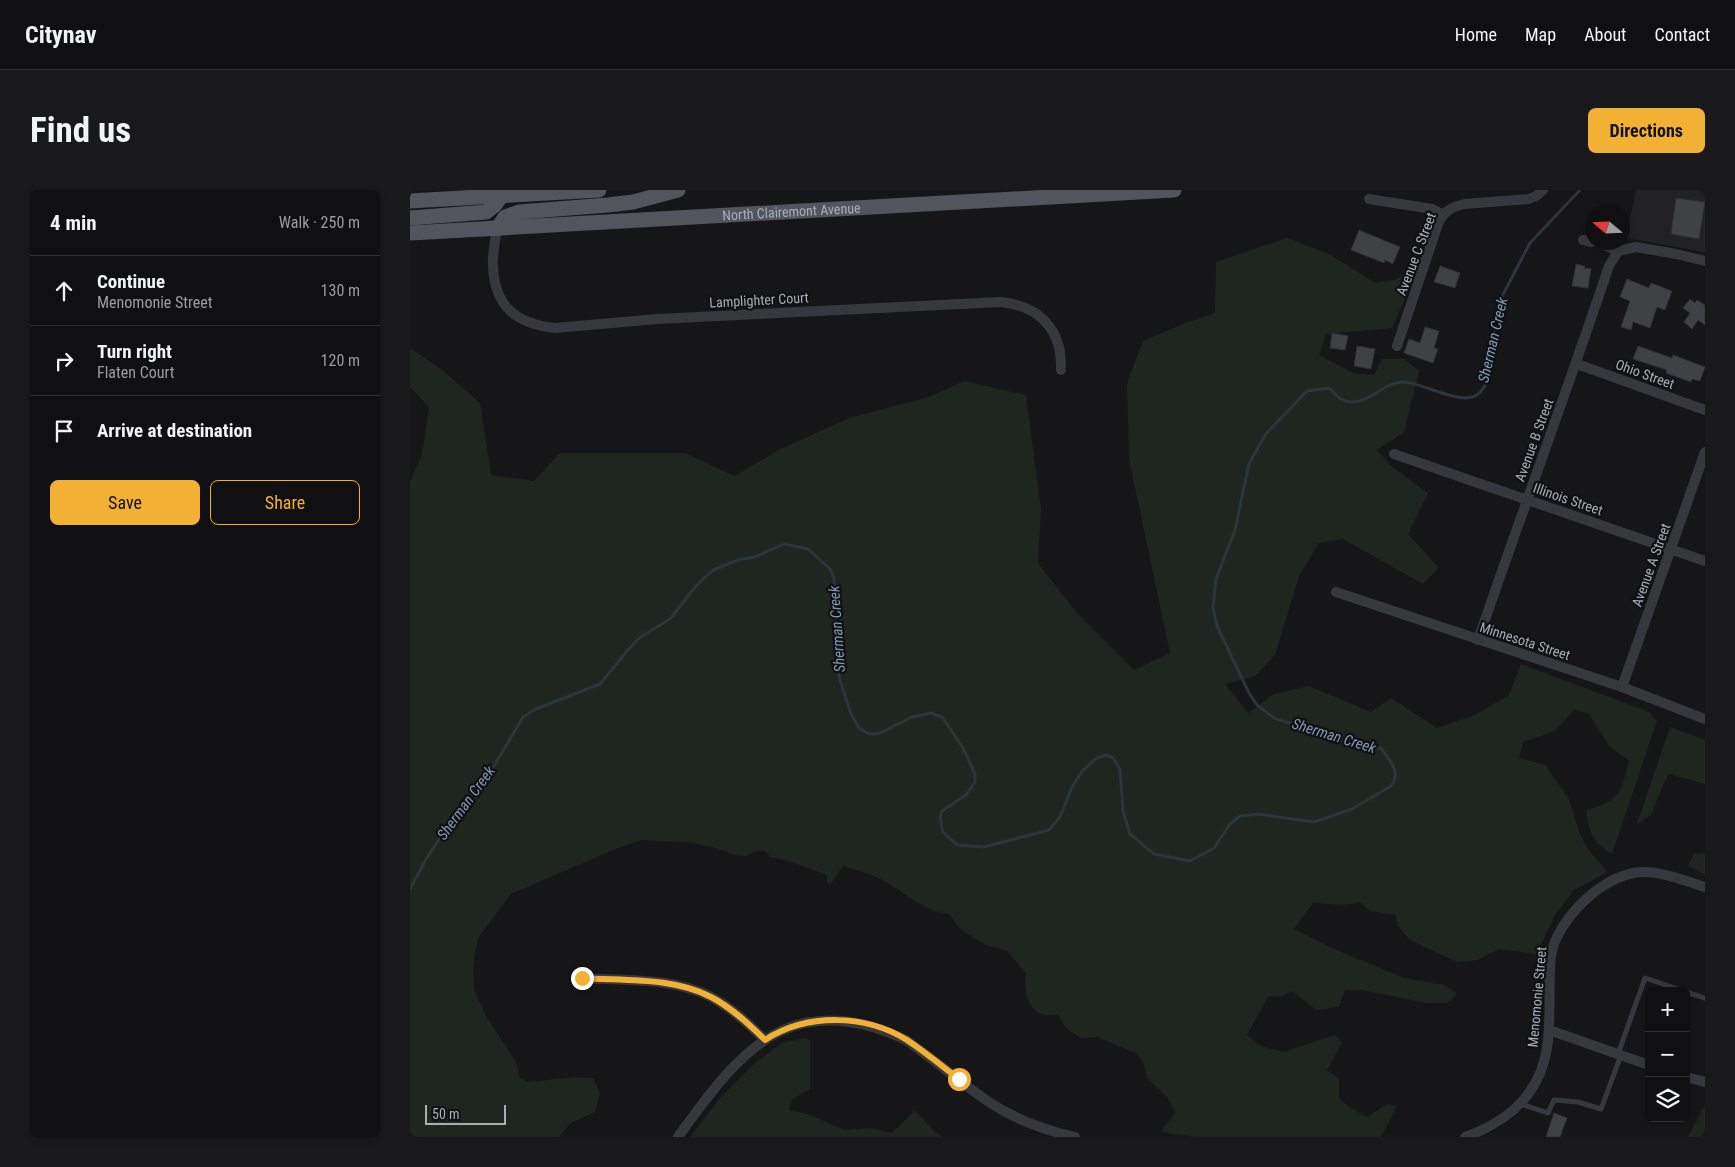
<!DOCTYPE html>
<meta charset="utf-8">
<style>
body{margin:0;font-family:"Roboto Condensed",sans-serif;background:#19191b;color:#f1f3f6}
.controls{position:absolute;right:15px;bottom:15px;display:grid;overflow:hidden;border-radius:8px;box-shadow:0 2px 8px #0003}
.controls button{width:45px;height:45px;display:grid;place-items:center;padding:0;border:0;border-bottom:1px solid #303032;background:#101012;color:#f1f3f6;font:25px sans-serif}
.compass{position:absolute;left:1175px;top:15px;width:45px;height:45px;border-radius:50%;background:#101012;box-shadow:0 2px 8px #0003;rotate:289deg}
.scale{position:absolute;left:15px;bottom:12px;width:81px;box-sizing:border-box;padding-left:5px;border:2px solid #a8adb8;border-top:0;font-size:14px;line-height:18px;white-space:nowrap;color:#a8adb8;-webkit-text-stroke:4px #111113;paint-order:stroke}
.stop{position:absolute;width:15px;height:15px;margin:-11px;border:4px solid #f2b134;border-radius:50%;background:#fff}
.stop.end{background:#f2b134;border-color:#fff;box-shadow:0 1px 5px #0008}
.list{margin:0;padding:0;list-style:none}
h2{display:flex;justify-content:space-between;align-items:center;height:65px;margin:0;padding:0 20px;font-size:21px}
h2 small{font-size:16px;font-weight:400;color:#9c9d9f}
.list li{display:grid;grid-template-columns:32px 1fr auto;gap:15px;align-items:center;box-sizing:border-box;height:70px;padding:0 20px;border-top:1px solid #303032}
.list b{display:block;font-size:19px;white-space:nowrap}
.list p{margin:0;font-size:16px;white-space:nowrap;color:#9c9d9f}
.list em{font-size:16px;font-style:normal;color:#9c9d9f}
.actions{display:flex;gap:10px;padding:15px 20px}
.actions a{flex:1;padding:11px 0;border:1px solid #f2b134;border-radius:8px;text-align:center;font-size:18px;color:#f2b134}
.actions .main{background:#f2b134;color:#111}
.icon{flex:none;width:28px;height:28px;fill:none;stroke:currentColor;stroke-width:2;stroke-linecap:round;stroke-linejoin:round}
.map{position:relative;flex:none;width:1295px;height:947px;overflow:hidden;border-radius:8px}
header{display:flex;align-items:center;gap:30px;box-sizing:border-box;height:70px;padding:0 25px;background:#101012;border-bottom:1px solid #303032}
header strong{font-size:24px}
nav{display:flex;gap:28px;margin-inline-start:auto;font-size:18px}
.intro{display:flex;align-items:center;justify-content:space-between;box-sizing:border-box;height:120px;padding:0 30px}
h1{margin:0;font-size:35px}
.button{padding:12px 22px;border-radius:8px;background:#f2b134;color:#111;font-size:18px;font-weight:700}
main{display:flex;gap:30px;padding:0 30px}
aside{flex:1;background:#101012;border-radius:8px;box-shadow:0 2px 8px #0003}
.map>svg:first-child{display:block}
.built{fill:#222225}
.green{fill:#1e261f}
.lines{fill:none;stroke-linecap:round;stroke-linejoin:round}
.stream{stroke:#2c353c;stroke-width:3}
.building{fill:#404145;stroke:#303034}
.service{stroke:#37383d;stroke-width:5}
.minor{stroke:#37383d;stroke-width:10}
.primary{stroke:#53555c;stroke-width:15}
.route{stroke:#f2b134;stroke-width:6}
.labels{text-anchor:middle;stroke-width:4.5;stroke-linejoin:round;paint-order:stroke}
.street-label{font-size:14px;fill:#a8adb8;stroke:#111113}
.water-label{font-size:15px;font-style:italic;fill:#7f9bb3;stroke:#111113}
</style>
<header>
<strong>Citynav</strong>
<nav><a>Home</a><a>Map</a><a>About</a><a>Contact</a></nav>
</header>
<div class="intro"><h1>Find us</h1><a class="button">Directions</a></div>
<main>
<aside>
<h2>4 min<small>Walk · 250 m</small></h2>
<ul class="list">
<li><svg class="icon" aria-label="ahead" viewBox="0 0 24 24"><path d="M12 20V5M6 11l6-6 6 6"/></svg><div><b>Continue</b><p>Menomonie Street</p></div><em>130 m</em></li>
<li><svg class="icon" aria-label="right" viewBox="0 0 24 24"><path d="M7 20v-9h11M14 6l5 5-5 5"/></svg><div><b>Turn right</b><p>Flaten Court</p></div><em>120 m</em></li>
<li><svg class="icon" aria-label="arrive" viewBox="0 0 24 24"><path d="M6 21V4h12l-3 4 3 4H6"/></svg><div><b>Arrive at destination</b></div></li>
</ul>
<div class="actions"><a class="main">Save</a><a>Share</a></div>
</aside>
<div class="map">
<svg width="1295" height="947" viewBox="0 0 1295 947">
<rect width="100%" height="100%" fill="#161618"/>
<polygon class="built" points="1226,0 1295,0 1295,62 1216,48"/>
<g class="green">
<path d="M877 48 921 65 965 93 985 90 1001 80 1003 91 982 138 916 144 909 165 943 183 964 185 972 169H995L1009 181 994 242 967 260 981 276 1018 303 998 344 1029 378 1013 394 933 349 909 353 889 386 865 465 845 486 815 494 838 523 864 504 899 496 961 522 981 508 1027 538 1065 525 1099 505 1111 474 1239 522 1247 531 1202 664C1182 651 1179 644 1176 620 1210 612 1211 601 1219 571L1199 556 1179 524 1164 520 1145 541 1113 552 1109 568 1135 575 1159 609 1169 642 1177 658 1198 682 1164 700 1145 725 1127 764 1089 759 1067 770 1047 772 1000 750 987 735 986 725 960 721 950 712 935 715 903 713 884 739 922 758 994 788 1034 795 1047 804 1037 813H1017L952 800H935L929 817 906 820 882 801 873 806 858 807 837 845 851 856 874 862 925 845 932 853 917 880 929 889V908L938 916 957 927 977 914 987 916 971 947H785L758 943 751 941 765 923 757 907 737 888 733 872 726 863 687 847 670 848 656 838 648 825C642 825 633 825 628 823 616 816 614 795 616 783L597 761 576 755 552 741 539 724C512 721 494 701 470 689 459 683 446 680 433 676L420 695 417 693V685L379 671 360 667 355 661H346L336 666 326 665 302 657 277 652 231 650 203 660 101 704 68 748 63 776 64 800 76 826 106 872 110 888 118 892 166 887 183 888 190 903 185 922 161 933 149 947H0V291L12 265 19 217 0 197V158L31 179 70 213 81 285 124 291 150 263H275L324 286 371 259 439 228 519 207 554 191 616 205 631 319 628 373 666 422 724 480 760 463 719 269 717 193 733 151 773 134 805 123 806 72Z"/>
<polygon points="1260,537 1295,550 1295,594 1258,584 1241,625 1227,634"/>
<polygon points="1293,663 1295,664 1295,685 1278,676 1284,664"/>
<polygon points="395,848 400,850 400,899 382,909 379,920 401,925 434,940 459,938 482,943 505,920 524,941 533,947 280,947 310,908 345,873 372,853"/>
<polygon points="1295,915 1295,947 1278,947"/>
</g>
<g class="lines">
<path class="stream" d="M0 699 15 671 35 640 84 576 113 527 126 519 190 494 217 461 229 448 260 429 286 396 303 380 328 370 345 367 374 354 398 359 420 379 424 388 429 487 441 524 449 538 459 544H468L502 527 521 523 532 527 553 558 565 584V592L556 605 532 621 530 628 533 642 547 655 574 657 639 640 650 627 662 597 673 580 687 568 696 565 703 568 710 579 713 621 720 644 744 664 780 671 804 658 820 634 830 626 848 624 904 632 942 619 981 596C992 582 979 570 971 558L943 554 864 528 847 515 839 503 807 436 803 418 806 389 825 340 839 274 855 245 897 201 919 198C923 202 927 206 931 209 954 221 970 193 992 192 1011 191 1054 219 1069 203 1072 201 1074 197 1076 194L1090 110 1120 53 1170 0"/>
</g>
<g class="building">
<polygon points="1266,8 1295,12 1289,49 1261,44"/>
<polygon points="949,40 990,57 983,74 975,70 974,73 941,60"/>
<polygon points="1166,74 1175,76 1174,78 1181,79 1178,98 1162,96"/>
<polygon points="1030,76 1050,83 1045,98 1024,92"/>
<polygon points="1217,89 1239,98 1241,93 1262,101 1255,120 1247,117 1240,138 1223,132 1221,140 1211,137 1220,111 1210,107"/>
<polygon points="1280,109 1285,113 1287,110 1295,115 1295,135 1288,130 1282,139 1274,132 1280,123 1273,118"/>
<polygon points="1015,137 1029,141 1024,158 1028,159 1023,173 994,163 999,149 1010,153"/>
<polygon points="922,143 938,146 935,160 920,158"/>
<polygon points="947,156 965,159 961,179 944,176"/>
<polygon points="1228,156 1262,168 1263,165 1295,177 1290,191 1282,189 1281,192 1256,183 1257,180 1223,169"/>
<polygon points="1144,923 1157,928 1150,947 1136,947"/>
</g>
<g class="lines">
<g class="service">
<polyline points="1276,802 1295,808"/>
<polyline points="1208,864 1235,788 1274,801"/>
<polyline points="1111,914 1138,923 1144,910 1168,912 1191,919 1211,865"/>
</g>
<g class="minor">
<polyline points="959,9 1022,19 1033,25"/>
<path d="M88 33C86 47 82 62 83 75 84 116 106 134 145 138L247 129 591 112C619 115 641 128 649 157 651 164 651 173 651 180"/>
<polyline points="1173,50 1182,52"/>
<polyline points="1187,52 1208,61 1226,57 1266,64 1295,71"/>
<path d="M987 156 1028 34C1033 22 1041 17 1054 14L1119 9 1126 6 1133 0"/>
<polyline points="1167,174 1295,220"/>
<polyline points="984,264 1295,371"/>
<polyline points="926,402 1212,497 1295,529"/>
<path d="M1068 450C1111 325 1157 201 1199 76L1208 61"/>
<polyline points="1212,497 1295,262"/>
<path d="M172 788C214 791 263 787 301 807 322 818 339 834 355 850"/>
<polyline points="1139,840 1239,875"/>
<polyline points="1276,887 1295,892"/>
<path d="M268 947C294 911 329 860 371 841 411 822 457 831 496 850 523 869 549 891 576 910 602 928 634 940 665 947"/>
<path d="M1055 947C1102 930 1133 901 1138 850 1141 822 1138 794 1141 766 1146 730 1195 682 1233 682 1254 682 1275 691 1295 697"/>
</g>
<g class="primary">
<polyline points="0,11 189,0"/>
<polyline points="0,28 76,22 85,15 92,5"/>
<polyline points="88,38 95,27 109,22 198,15 223,12 268,0"/>
<path id="s1" d="M0 43 764 0"/>
</g>
</g>
<g class="lines">
<path class="route" d="M172 788C214 791 263 787 301 807 322 818 339 834 355 850 397 823 455 824 497 850 515 862 532 876 549 889"/>
</g>
<g class="labels">
<g class="street-label">
<text dy="5" stroke="none"><textPath href="#s1" startOffset="382">North Clairemont Avenue</textPath></text>
<text transform="translate(1006 64) rotate(-69)" y="5">Avenue C Street</text>
<text transform="translate(349 110) rotate(-3)" y="5">Lamplighter Court</text>
<text transform="translate(1235 184) rotate(20)" y="5">Ohio Street</text>
<text transform="translate(1124 250) rotate(-70)" y="5">Avenue B Street</text>
<text transform="translate(1158 309) rotate(19)" y="5">Illinois Street</text>
<text transform="translate(1241 375) rotate(-70)" y="5">Avenue A Street</text>
<text transform="translate(1115 451) rotate(18)" y="5">Minnesota Street</text>
<text transform="translate(1127 807) rotate(-85)" y="5">Menomonie Street</text>
</g>
<g class="water-label">
<text transform="translate(1083 150) rotate(-77)" y="5">Sherman Creek</text>
<text transform="translate(427 439) rotate(-94)" y="5">Sherman Creek</text>
<text transform="translate(924 546) rotate(17)" y="5">Sherman Creek</text>
<text transform="translate(56 613) rotate(-54)" y="5">Sherman Creek</text>
</g>
</g>
</svg>
<div class="controls">
<button>+</button>
<button>−</button>
<button><svg class="icon" aria-label="layers" viewBox="0 0 24 24"><path d="M12 4l9 5-9 5-9-5zM3 14l9 5 9-5"/></svg></button>
</div>
<svg class="compass" viewBox="-18 -18 36 36"><path d="M0-13l5 13h-10z" fill="#e53935"/><path d="M0 13l5-13h-10z" fill="#9c9d9f"/></svg>
<div class="scale">50 m</div>
<div class="stop" style="left:549px;top:889px"></div>
<div class="stop end" style="left:172px;top:788px"></div>
</div>
</main>
